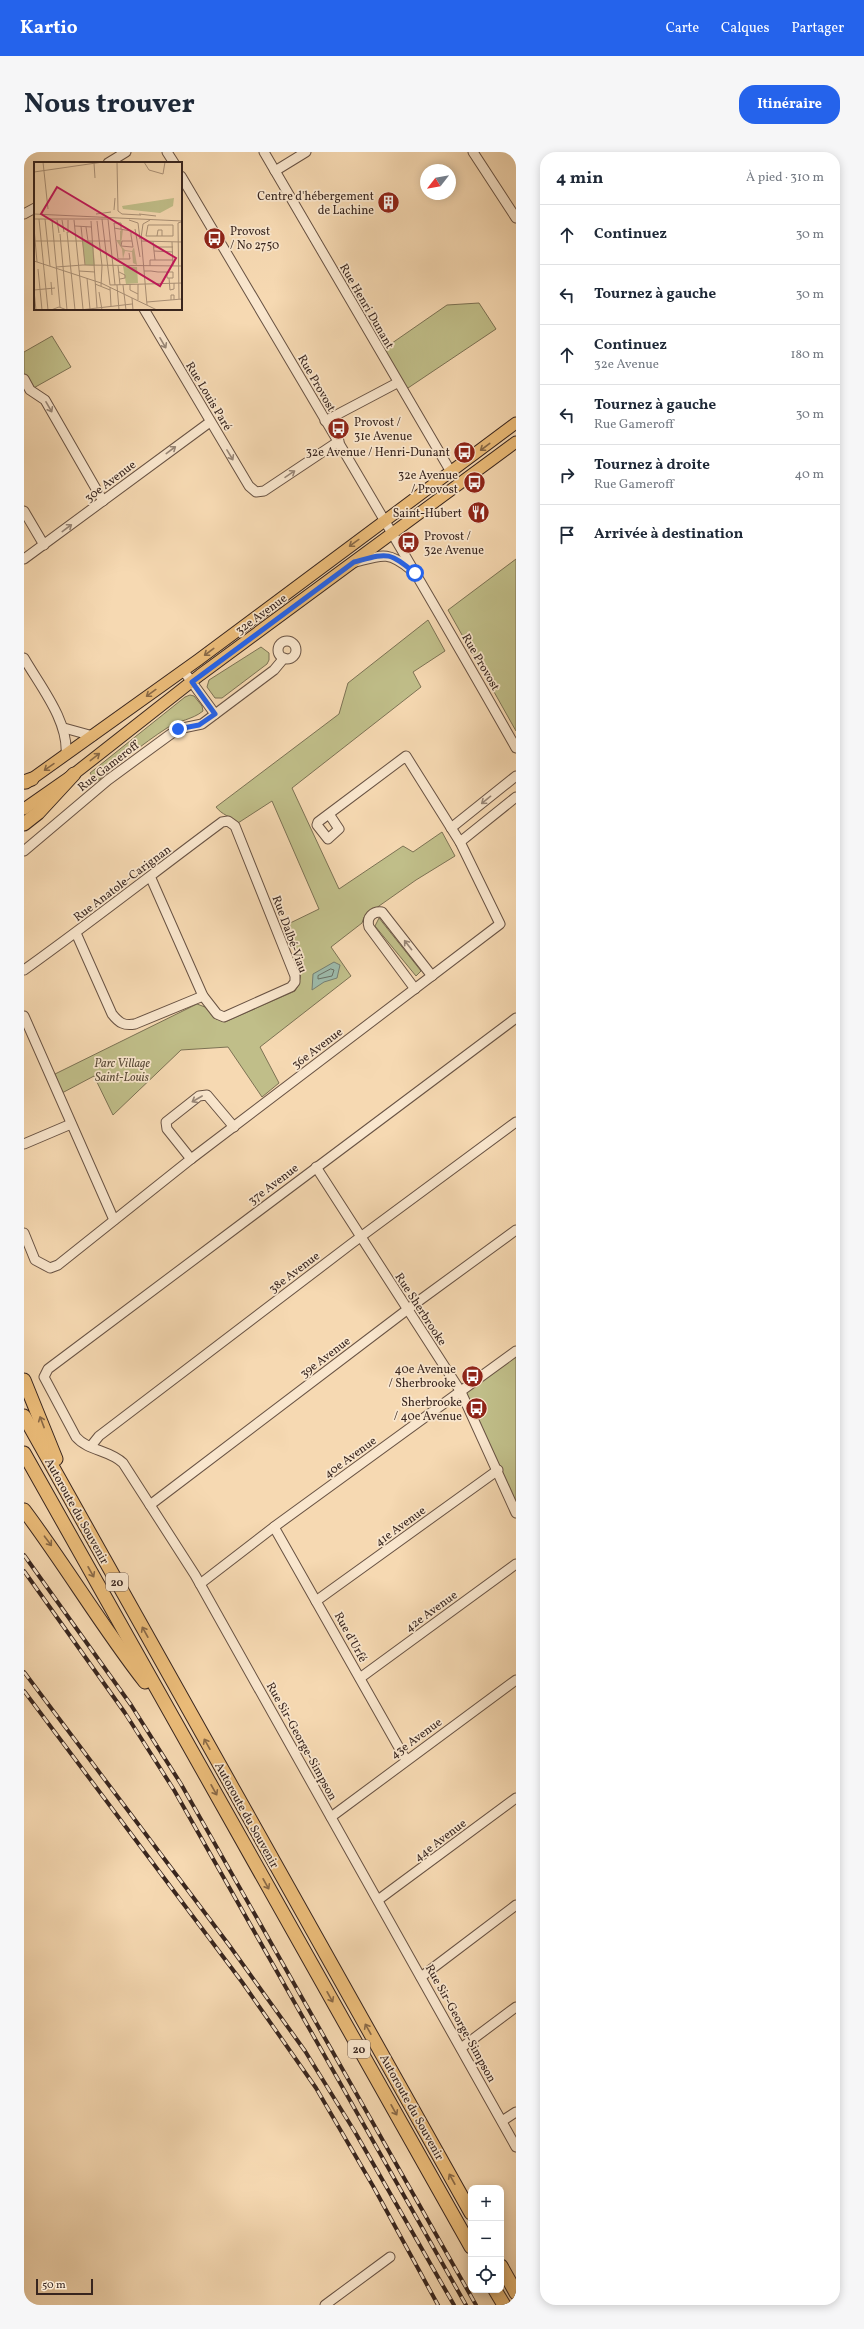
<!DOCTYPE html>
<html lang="fr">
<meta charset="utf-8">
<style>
body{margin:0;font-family:Vollkorn,serif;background:#f6f6f7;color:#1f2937}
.controls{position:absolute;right:12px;bottom:12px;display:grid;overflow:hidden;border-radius:8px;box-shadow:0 2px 10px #0003}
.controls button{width:36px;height:36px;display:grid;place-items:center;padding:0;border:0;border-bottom:1px solid #e0e1e3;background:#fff;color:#1f2937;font:20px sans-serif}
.compass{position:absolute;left:396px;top:12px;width:36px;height:36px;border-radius:50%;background:#fff;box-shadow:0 2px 10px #0003;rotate:239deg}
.scale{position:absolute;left:12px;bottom:10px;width:57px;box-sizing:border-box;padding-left:4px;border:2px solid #38251e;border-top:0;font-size:11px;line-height:14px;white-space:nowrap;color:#38251e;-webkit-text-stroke:3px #f9e6cd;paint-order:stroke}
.stop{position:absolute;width:12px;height:12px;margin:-9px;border:3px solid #2563eb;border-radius:50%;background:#fff}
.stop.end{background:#2563eb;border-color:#fff;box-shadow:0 1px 4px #0008}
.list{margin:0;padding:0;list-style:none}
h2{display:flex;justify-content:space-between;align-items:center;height:52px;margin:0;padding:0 16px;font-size:17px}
h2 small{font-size:13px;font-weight:400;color:#747a83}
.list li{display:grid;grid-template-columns:26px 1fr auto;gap:12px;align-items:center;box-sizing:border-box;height:60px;padding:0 16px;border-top:1px solid #e0e1e3}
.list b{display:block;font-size:15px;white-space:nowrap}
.list p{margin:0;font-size:13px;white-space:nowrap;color:#747a83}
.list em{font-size:13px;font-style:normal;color:#747a83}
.icon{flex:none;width:22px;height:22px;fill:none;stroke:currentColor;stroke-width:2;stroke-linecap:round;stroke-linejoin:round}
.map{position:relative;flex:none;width:492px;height:2153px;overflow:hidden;border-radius:16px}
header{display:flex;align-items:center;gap:24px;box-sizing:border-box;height:56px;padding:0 20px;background:#2563eb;color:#fff}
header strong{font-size:19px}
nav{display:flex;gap:22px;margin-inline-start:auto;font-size:14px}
.intro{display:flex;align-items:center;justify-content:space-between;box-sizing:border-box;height:96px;padding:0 24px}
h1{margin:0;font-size:28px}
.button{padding:10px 18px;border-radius:16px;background:#2563eb;color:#fff;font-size:14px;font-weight:700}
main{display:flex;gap:24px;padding:0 24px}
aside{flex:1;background:#fff;border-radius:16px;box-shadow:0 2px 10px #0003}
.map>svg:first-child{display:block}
.green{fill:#c0be89;stroke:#7c7254}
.water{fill:#9dbaaa;stroke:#757e72}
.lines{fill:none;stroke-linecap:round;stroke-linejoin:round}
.shore{stroke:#6a7064;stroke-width:1}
.minor-casing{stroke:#685243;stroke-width:11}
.major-casing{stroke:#38251e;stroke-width:13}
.highway-casing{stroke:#38251e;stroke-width:15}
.minor{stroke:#f9e6cd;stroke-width:9}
.major{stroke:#ebbc79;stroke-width:11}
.highway{stroke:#ebbc79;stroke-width:13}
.rail-casing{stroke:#38251e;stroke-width:4}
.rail{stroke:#f9e6cd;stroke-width:2.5;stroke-dasharray:8;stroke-linecap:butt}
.oneway{stroke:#988676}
.oneway2{stroke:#896947}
.route{stroke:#2563eb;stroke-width:5}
.labels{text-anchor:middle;stroke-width:3.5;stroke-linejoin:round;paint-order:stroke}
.shield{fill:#f9e6cd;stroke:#725f52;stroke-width:1}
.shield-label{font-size:11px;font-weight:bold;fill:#38251e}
.poi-label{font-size:12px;fill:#38251e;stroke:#f9e6cd;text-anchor:end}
.street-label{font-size:12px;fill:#38251e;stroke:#f9e6cd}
.park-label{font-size:12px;font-style:italic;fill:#5a4b39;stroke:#f9e6cd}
.inset-road{fill:none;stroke:#aa9177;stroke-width:1}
.view{fill:#c2185b;fill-opacity:0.15;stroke:#c2185b;stroke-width:2}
.inset-edge{fill:none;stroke:#38251e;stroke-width:2}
</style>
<header>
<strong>Kartio</strong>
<nav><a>Carte</a><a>Calques</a><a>Partager</a></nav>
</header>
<div class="intro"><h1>Nous trouver</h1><a class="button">Itinéraire</a></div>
<main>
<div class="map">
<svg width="492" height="2153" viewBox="0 0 492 2153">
<rect width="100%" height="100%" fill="#f6d9b2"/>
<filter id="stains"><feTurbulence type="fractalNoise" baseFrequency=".005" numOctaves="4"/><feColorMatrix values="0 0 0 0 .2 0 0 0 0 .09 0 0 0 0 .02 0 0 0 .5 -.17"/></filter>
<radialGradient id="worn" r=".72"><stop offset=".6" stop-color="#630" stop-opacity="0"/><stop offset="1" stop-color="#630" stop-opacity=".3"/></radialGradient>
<g class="green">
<polygon points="455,151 472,177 381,238 358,198 423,153"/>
<polygon points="28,184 47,215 6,238 0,227 0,200"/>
<polygon points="492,407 492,579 424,458"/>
<path d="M404 468 421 499 389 520 397 535 268 636 315 737 379 694 389 700 418 680 431 704 392 728 355 754 340 765 338 771 307 795 327 824 236 895 255 931 238 945 204 895 157 898 89 963 70 924 38 941 31 922 173 852 181 855 192 867 203 869 271 839C285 816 270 797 260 774L295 757 248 649 214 671C206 664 198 663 192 655L315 562 324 531Z"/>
<polygon points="237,495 245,501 245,508 243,512 198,546 191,546 183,535 185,528"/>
<path d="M166 543 170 544 178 554 179 559C168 568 155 568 143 576 118 592 96 611 72 630L66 621 161 545Z"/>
<polygon points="355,766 397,819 392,824 351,774"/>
<polygon points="492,1197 492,1362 436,1236"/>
</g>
<polygon class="water" points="310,810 316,813 313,826 300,830 288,838 289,822"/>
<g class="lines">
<polygon class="shore" points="307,817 310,818 308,824 294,827 294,824"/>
<defs>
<g id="minor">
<polyline points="143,0 150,11"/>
<polyline points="240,0 427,320"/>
<polyline points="449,0 492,66"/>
<polyline points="84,11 102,0"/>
<polyline points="251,19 282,0"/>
<path d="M157 24C269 214 383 403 492 596"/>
<polyline points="0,62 11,56"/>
<polyline points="120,157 225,334 232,340 240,339 315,289"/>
<polyline points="0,227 6,238 21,248 79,349"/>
<polyline points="301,269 373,231"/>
<polyline points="0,359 20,393"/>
<polyline points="0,407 186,270"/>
<path d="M332 410C358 403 364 399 386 417"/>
<circle cx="263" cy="498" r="9"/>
<path d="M0 506C16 534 45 569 42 603"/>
<polyline points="159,518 191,562"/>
<polyline points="40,576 69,584"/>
<polyline points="427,676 492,624"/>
<polyline points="436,690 492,645"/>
<polyline points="0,699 84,628 144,584 154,577 178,572 250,518 260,506"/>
<path d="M52 781 88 862C95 871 100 874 111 872L179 844"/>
<path d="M0 818C67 770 132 719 198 670L204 669 211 674 271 824V830L267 835 200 865 193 862 179 844 126 724"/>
<path d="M391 837 345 775C342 765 349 759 358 760L408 824"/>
<polyline points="0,864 90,1068"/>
<path d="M492 866 24 1217 20 1225 52 1285C64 1299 86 1298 99 1311L171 1423 492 1995"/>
<polyline points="0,992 47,972"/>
<polyline points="167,1007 143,977 142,970 175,944 183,943 210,975"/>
<polyline points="292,1015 437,1240 492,1361"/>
<polyline points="0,1081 11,1108 26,1116 34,1113 167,1007 476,772 436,690 382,604 294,670 293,673 304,687 315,677 305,662"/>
<polyline points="67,1294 75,1284 327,1092 492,970"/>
<polyline points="126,1353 392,1151 492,1078"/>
<polyline points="250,1375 382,1608"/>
<polyline points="176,1432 250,1375 492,1199"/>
<polyline points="292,1449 474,1318"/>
<polyline points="336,1526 492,1412"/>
<polyline points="307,1665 492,1528"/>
<polyline points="354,1748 492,1646"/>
<polyline points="397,1825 492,1753"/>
<polyline points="437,1896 492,1855"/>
<polyline points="478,1969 492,1960"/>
<polyline points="301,2153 366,2105"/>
</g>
<g id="major">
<polyline points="2,631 174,508 492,271"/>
<polyline points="0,657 50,622 176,523 492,290"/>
</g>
<g id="highway">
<polyline points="0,630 8,627"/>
<polyline points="0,672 14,661 50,622"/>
<polyline points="0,1228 32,1307"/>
<polyline points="0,1264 447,2061"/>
<polyline points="0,1301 447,2095"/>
<path d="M0 1358C42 1414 78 1475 121 1530"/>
<polyline points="477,2114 492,2141"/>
<polyline points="471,2138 480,2153"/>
</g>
</defs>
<use href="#minor" class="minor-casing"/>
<use href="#major" class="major-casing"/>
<use href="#highway" class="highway-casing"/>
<use href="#minor" class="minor"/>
<use href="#major" class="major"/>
<use href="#highway" class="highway"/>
<defs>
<g id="rail">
<polyline points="0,1403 107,1553 157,1632 452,2153"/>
<polyline points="0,1419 101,1561 150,1638 442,2153"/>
<polyline points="0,1520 205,1793 281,1899 331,1980 430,2153"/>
<polyline points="0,1539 218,1830 292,1936 349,2034 414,2153"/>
</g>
</defs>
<use href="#rail" class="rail-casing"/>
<use href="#rail" class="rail"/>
</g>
<defs><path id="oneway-shaft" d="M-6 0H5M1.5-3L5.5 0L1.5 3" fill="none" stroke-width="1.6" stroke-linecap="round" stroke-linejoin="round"/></defs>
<g class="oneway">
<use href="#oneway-shaft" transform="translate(139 191) rotate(60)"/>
<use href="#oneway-shaft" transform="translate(25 255) rotate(60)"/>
<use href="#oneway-shaft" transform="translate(147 298) rotate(-37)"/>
<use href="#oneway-shaft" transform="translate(206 303) rotate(59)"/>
<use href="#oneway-shaft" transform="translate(266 322) rotate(-34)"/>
<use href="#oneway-shaft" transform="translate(43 376) rotate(-37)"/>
<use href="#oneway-shaft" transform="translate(462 648) rotate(141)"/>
<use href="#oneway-shaft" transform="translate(384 793) rotate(-128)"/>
<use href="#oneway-shaft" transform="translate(173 947) rotate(150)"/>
</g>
<g class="oneway2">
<use href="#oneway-shaft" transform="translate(461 295) rotate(143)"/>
<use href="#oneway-shaft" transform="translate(330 391) rotate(144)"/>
<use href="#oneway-shaft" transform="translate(185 500) rotate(143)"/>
<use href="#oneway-shaft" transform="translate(127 541) rotate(144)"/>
<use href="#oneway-shaft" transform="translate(71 605) rotate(-38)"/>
<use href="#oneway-shaft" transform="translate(25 615) rotate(145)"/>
<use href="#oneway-shaft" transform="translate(18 1270) rotate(-111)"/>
<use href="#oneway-shaft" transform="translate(24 1389) rotate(53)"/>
<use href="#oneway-shaft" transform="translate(67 1420) rotate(61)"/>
<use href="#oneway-shaft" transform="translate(121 1480) rotate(-119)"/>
<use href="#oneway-shaft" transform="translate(183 1592) rotate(-119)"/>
<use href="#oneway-shaft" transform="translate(190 1638) rotate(61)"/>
<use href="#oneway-shaft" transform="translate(242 1732) rotate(61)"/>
<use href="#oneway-shaft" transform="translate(306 1845) rotate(61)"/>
<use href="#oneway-shaft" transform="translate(344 1877) rotate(-119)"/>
<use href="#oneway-shaft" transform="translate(370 1958) rotate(61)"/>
<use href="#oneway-shaft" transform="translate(428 2027) rotate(-119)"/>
</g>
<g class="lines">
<path class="route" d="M154 577 175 573 191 562 168 530 330 410C364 401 364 399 391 421"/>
</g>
<defs>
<symbol id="building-disc" viewBox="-11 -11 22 22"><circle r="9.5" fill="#8f2418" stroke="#f9e6cd"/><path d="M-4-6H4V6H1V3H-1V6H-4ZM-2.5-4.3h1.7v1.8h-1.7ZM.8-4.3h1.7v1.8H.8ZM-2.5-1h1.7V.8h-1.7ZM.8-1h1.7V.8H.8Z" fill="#fff"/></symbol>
<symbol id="bus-disc" viewBox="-11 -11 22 22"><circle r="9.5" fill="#8f2418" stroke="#f9e6cd"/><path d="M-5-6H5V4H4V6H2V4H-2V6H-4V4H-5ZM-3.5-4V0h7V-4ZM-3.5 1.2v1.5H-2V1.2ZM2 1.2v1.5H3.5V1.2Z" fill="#fff"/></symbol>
<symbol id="restaurant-disc" viewBox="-11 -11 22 22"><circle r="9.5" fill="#8f2418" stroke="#f9e6cd"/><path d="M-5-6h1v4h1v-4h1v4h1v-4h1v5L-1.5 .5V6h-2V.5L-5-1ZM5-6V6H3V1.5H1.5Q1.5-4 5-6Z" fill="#fff"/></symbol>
</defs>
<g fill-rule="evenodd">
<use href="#building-disc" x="352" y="38" width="25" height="25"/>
<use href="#bus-disc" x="178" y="74" width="25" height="25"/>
<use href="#bus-disc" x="302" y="264" width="25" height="25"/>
<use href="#bus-disc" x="428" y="288" width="25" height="25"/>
<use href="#bus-disc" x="438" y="318" width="25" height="25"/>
<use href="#restaurant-disc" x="442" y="348" width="25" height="25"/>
<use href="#bus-disc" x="372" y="378" width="25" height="25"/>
<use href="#bus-disc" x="436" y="1212" width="25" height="25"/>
<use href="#bus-disc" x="440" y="1244" width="25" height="25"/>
</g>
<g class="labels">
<g class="shield">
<rect x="82" y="1421" width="22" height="18" rx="3"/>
<rect x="324" y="1888" width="22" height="18" rx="3"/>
</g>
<g class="shield-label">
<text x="93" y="1434">20</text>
<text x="335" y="1901">20</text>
</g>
<g class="poi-label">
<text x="350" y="48">Centre d'hébergement<tspan x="350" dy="14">de Lachine</tspan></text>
<text x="206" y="83" text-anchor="start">Provost<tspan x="206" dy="14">/ No 2750</tspan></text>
<text x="330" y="274" text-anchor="start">Provost /<tspan x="330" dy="14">31e Avenue</tspan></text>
<text x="426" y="304">32e Avenue / Henri-Dunant</text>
<text x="434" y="327">32e Avenue<tspan x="434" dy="14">/ Provost</tspan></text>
<text x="438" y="365">Saint-Hubert</text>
<text x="400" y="388" text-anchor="start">Provost /<tspan x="400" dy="14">32e Avenue</tspan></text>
<text x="432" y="1221">40e Avenue<tspan x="432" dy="14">/ Sherbrooke</tspan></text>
<text x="438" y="1254">Sherbrooke<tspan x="438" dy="14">/ 40e Avenue</tspan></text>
</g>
<g class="street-label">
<text transform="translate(343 154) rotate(60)" y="4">Rue Henri Dunant</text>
<text transform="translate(293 231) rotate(60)" y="4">Rue Provost</text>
<text transform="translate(185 244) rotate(59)" y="4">Rue Louis Paré</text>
<text transform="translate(86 329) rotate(-37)" y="4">30e Avenue</text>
<text transform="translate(237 462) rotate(-36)" y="4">32e Avenue</text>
<text transform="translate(457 510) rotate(60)" y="4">Rue Provost</text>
<text transform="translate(84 614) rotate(-38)" y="4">Rue Gameroff</text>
<text transform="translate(98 731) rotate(-37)" y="4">Rue Anatole-Carignan</text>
<text transform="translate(266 782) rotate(70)" y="4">Rue Dalbé-Viau</text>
<text transform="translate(293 896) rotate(-37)" y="4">36e Avenue</text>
<text transform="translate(249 1032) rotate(-37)" y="4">37e Avenue</text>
<text transform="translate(270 1120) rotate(-37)" y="4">38e Avenue</text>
<text transform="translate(397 1157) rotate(57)" y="4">Rue Sherbrooke</text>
<text transform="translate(301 1205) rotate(-37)" y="4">39e Avenue</text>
<text transform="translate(326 1305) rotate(-36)" y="4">40e Avenue</text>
<text transform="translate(53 1359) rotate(61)" y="4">Autoroute du Souvenir</text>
<text transform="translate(376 1374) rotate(-36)" y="4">41e Avenue</text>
<text transform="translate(407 1459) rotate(-36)" y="4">42e Avenue</text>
<text transform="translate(327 1485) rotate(61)" y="4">Rue d'Urfé</text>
<text transform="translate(392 1586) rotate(-36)" y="4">43e Avenue</text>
<text transform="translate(278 1589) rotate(61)" y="4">Rue Sir-George-Simpson</text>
<text transform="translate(223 1663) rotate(61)" y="4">Autoroute du Souvenir</text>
<text transform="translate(416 1688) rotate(-37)" y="4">44e Avenue</text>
<text transform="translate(437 1871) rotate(61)" y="4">Rue Sir-George-Simpson</text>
<text transform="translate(388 1955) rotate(61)" y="4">Autoroute du Souvenir</text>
</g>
<g class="park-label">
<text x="98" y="915">Parc Village<tspan x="98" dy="14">Saint-Louis</tspan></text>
</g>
</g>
<g transform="translate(10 10)">
<rect width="148" height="148" fill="#f6d9b2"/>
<path d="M140 36 139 44 126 51 89 47 88 44ZM89 67 87 84 91 88 98 89 100 85 103 103 99 101 98 90 91 89 89 97 88 87 82 78H86V69ZM48 78 59 80 61 104 51 103ZM89 104 103 105 104 121 92 122Z" fill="#c0be89"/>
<path class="inset-road" d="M9 0 14 47M83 0 84 49 88 52 107 53M110 0 115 8 129 12 131 0M60 1 61 16M0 10 69 0M80 48 81 36M0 52 148 59M62 52 77 50M105 52 122 54M0 57H74L81 123M5 57 14 148M11 57 16 104M68 57 76 123 148 121M18 58 26 145M23 58 25 71M28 58 30 70M34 58V71M40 58 49 147M95 58 104 61 106 77M57 59 63 146M63 59 68 104 67 124M114 63H139V74H112ZM41 64 58 65M47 64 51 103M52 65 54 79M0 66 3 100M80 66 97 69V73L99 85H98L87 84 88 79H98M87 67V61H80L84 97H96L95 91M101 67 106 95M33 70 41 148M26 72 33 148M107 74 113 143M123 74 124 68H128V74M107 76 109 62 116 58M0 79H76M107 79 148 80M119 80 121 98M138 80 139 104M120 85H139M120 89 139 90M0 99 67 121 123 148M84 104 86 123M116 104V98H139M22 105 49 103 148 104M4 107 8 148M45 109 61 110M110 109H117L124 110H139V116H133V110M85 110 91 113V116L86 117M53 116 56 147M135 116 136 128 140 127V121M17 120 18 133M61 122 76 128M96 122V128L104 132M83 123 85 148M89 123 92 148M76 125 77 144M0 128 21 126M0 129 2 148M65 130 68 148M98 136 99 148M145 137 144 61 147 60M104 138V122M137 138V133H140V138M113 140 148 137M17 148 25 145 33 148M46 148 98 142"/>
<path class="view" d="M23 25 142 96 126 124 7 52Z"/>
<rect width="148" height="148" class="inset-edge"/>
</g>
<rect width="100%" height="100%" filter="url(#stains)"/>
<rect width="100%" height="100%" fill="url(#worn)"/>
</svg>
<div class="controls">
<button>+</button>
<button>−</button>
<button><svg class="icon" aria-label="locate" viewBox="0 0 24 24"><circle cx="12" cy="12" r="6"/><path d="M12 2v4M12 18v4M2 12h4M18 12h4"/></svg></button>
</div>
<svg class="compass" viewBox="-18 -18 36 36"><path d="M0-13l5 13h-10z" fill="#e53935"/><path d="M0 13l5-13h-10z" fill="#747a83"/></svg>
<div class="scale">50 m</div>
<div class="stop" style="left:391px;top:421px"></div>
<div class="stop end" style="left:154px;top:577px"></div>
</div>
<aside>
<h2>4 min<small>À pied · 310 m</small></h2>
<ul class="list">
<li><svg class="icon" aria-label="ahead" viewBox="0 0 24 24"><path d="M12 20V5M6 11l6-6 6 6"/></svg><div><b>Continuez</b></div><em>30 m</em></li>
<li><svg class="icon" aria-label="left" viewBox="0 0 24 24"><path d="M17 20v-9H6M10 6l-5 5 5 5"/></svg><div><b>Tournez à gauche</b></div><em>30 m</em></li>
<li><svg class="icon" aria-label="ahead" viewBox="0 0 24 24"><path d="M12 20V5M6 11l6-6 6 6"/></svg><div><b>Continuez</b><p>32e Avenue</p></div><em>180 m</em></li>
<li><svg class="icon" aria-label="left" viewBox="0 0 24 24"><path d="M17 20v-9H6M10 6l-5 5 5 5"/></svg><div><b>Tournez à gauche</b><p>Rue Gameroff</p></div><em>30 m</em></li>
<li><svg class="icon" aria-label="right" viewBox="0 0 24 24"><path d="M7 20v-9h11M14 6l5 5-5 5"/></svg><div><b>Tournez à droite</b><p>Rue Gameroff</p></div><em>40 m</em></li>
<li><svg class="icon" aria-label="arrive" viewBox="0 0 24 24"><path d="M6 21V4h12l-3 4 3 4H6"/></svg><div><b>Arrivée à destination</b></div></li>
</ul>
</aside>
</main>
